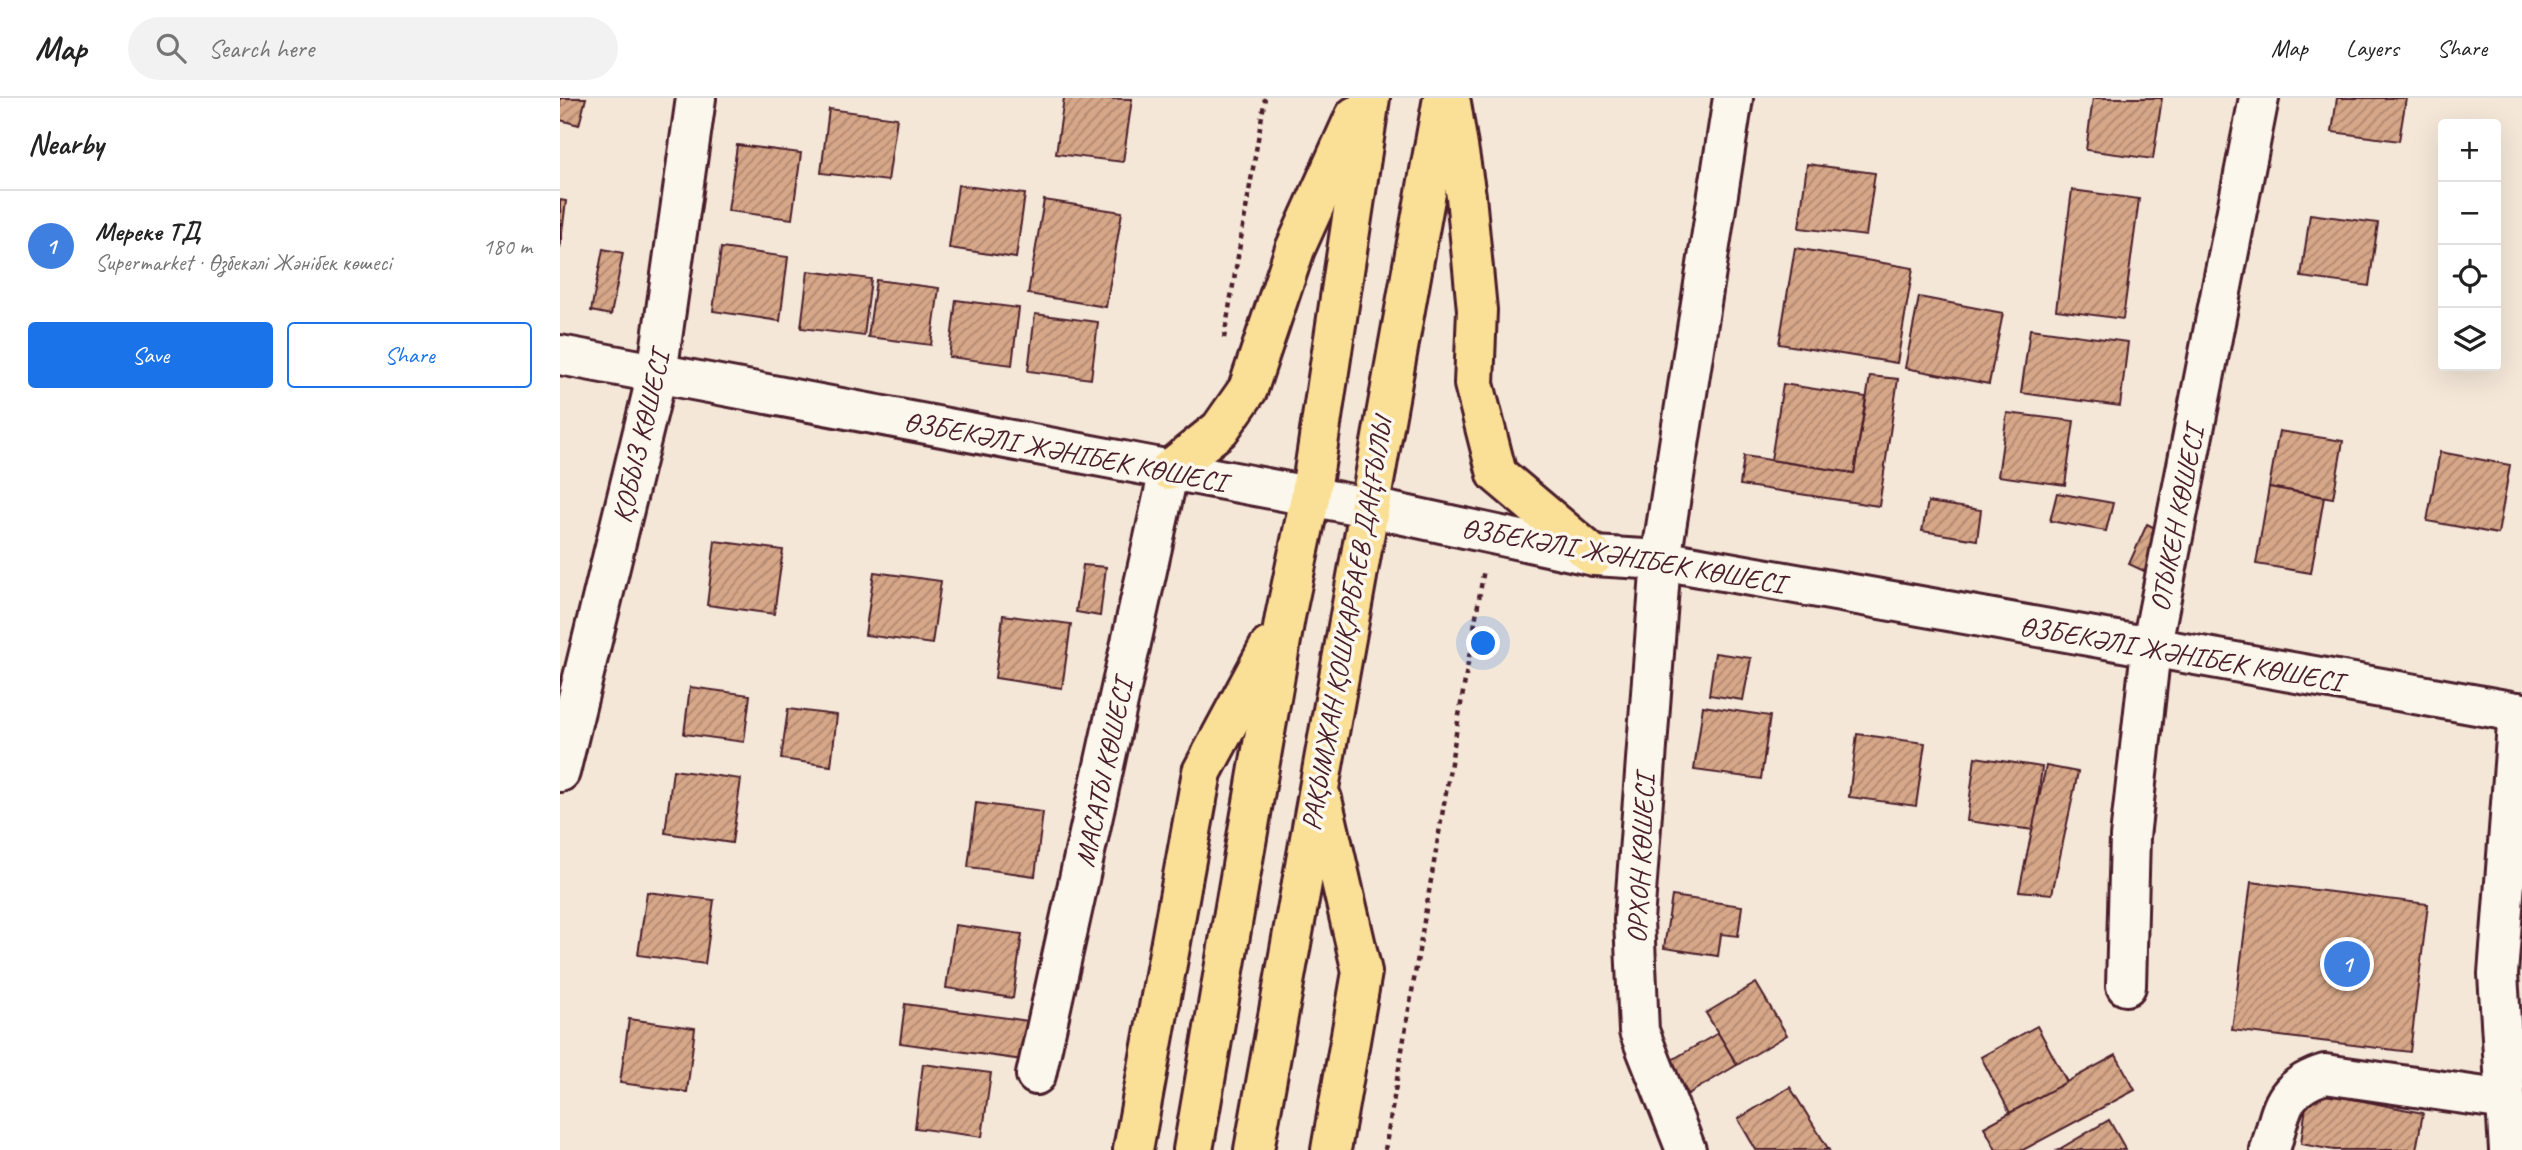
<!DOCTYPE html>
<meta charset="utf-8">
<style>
body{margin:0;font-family:Caveat,sans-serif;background:#f2f2f2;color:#222}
.controls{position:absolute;right:21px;top:21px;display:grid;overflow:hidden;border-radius:7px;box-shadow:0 7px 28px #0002}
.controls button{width:63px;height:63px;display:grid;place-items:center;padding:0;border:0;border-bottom:2px solid #e0e0e0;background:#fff;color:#222;font:35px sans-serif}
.you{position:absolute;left:924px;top:546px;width:24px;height:24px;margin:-18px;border:5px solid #fff;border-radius:50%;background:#1a73e8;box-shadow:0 0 0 10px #1a73e833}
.badge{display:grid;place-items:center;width:46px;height:46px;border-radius:50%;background:#1a73e8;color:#fff;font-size:23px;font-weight:700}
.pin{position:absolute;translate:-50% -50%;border:4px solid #fff;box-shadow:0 2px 7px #0006}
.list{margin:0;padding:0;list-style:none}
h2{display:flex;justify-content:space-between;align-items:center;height:91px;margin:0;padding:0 28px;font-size:30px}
h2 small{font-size:23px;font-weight:400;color:#767676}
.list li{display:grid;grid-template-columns:46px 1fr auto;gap:21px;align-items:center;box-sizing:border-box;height:112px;padding:0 28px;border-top:2px solid #e0e0e0}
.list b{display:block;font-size:26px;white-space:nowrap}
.list p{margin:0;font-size:23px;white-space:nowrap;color:#767676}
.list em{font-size:23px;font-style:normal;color:#767676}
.actions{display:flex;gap:14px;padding:21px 28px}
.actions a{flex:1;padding:16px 0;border:2px solid #1a73e8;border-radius:7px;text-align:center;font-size:24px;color:#1a73e8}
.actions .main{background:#1a73e8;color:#fff}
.icon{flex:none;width:38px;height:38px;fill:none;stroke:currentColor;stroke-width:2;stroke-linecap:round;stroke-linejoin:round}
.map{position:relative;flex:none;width:1962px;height:1052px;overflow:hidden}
header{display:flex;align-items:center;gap:42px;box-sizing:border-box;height:98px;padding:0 35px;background:#fff;border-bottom:2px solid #e0e0e0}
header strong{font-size:33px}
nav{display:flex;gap:38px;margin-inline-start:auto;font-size:24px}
.search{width:490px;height:63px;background:#f2f2f2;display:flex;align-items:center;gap:18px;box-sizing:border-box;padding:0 24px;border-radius:38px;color:#767676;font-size:26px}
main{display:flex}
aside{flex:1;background:#fff}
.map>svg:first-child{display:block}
.building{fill:url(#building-hatch);stroke:#4a1f2b;stroke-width:2}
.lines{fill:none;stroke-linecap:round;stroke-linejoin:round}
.minor-casing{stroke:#4a1f2b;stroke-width:44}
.major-casing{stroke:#4a1f2b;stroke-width:44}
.path{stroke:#4a1f2b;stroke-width:4.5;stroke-dasharray:5 5;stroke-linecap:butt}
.minor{stroke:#fbf7ec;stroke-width:38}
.major{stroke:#fadf96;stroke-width:38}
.labels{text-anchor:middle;stroke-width:7;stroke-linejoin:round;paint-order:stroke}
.street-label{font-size:28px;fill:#4a1f2b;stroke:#fbf7ec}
</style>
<header>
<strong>Map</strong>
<div class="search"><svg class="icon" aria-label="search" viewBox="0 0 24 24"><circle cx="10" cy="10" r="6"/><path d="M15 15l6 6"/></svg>Search here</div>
<nav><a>Map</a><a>Layers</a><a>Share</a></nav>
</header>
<main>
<aside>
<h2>Nearby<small></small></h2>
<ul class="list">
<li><span class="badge" style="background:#3f7fe0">1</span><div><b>Мереке ТД</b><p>Supermarket · Өзбекәлі Жәнібек көшесі</p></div><em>180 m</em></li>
</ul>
<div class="actions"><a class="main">Save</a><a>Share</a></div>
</aside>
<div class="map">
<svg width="1962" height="1052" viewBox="0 0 1962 1052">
<defs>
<pattern id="building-hatch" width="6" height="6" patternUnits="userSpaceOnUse" patternTransform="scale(1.75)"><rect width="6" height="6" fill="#d6a788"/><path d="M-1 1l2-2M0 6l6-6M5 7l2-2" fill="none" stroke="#b0876f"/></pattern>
</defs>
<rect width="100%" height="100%" fill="#f4e7d8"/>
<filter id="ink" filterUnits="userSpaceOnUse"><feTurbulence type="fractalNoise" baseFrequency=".0143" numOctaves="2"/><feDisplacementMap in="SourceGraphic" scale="14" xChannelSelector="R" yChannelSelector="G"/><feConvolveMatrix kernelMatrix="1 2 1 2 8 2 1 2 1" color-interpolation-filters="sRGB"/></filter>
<g filter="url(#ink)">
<g class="building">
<polygon points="0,0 26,0 19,27 0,22"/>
<polygon points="504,0 572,1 563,64 496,56"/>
<polygon points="1533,0 1602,0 1593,61 1526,52"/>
<polygon points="1777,0 1846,0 1839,43 1772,34"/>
<polygon points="269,11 337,20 328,83 261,75"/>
<polygon points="177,47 241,55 232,121 168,113"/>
<polygon points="1247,66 1315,75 1306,138 1239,130"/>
<polygon points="398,87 465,96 456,160 389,150"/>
<polygon points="1512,92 1579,101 1563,221 1496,212"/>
<polygon points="0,102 6,103 0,150"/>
<polygon points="484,102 562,114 546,209 468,196"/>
<polygon points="1750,116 1818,125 1809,188 1741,179"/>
<polygon points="161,150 228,159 220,223 153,213"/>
<polygon points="1235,150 1353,170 1337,265 1219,246"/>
<polygon points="43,151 63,155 51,217 31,213"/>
<polygon points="248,173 311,181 304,238 241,230"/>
<polygon points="316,182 379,190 371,247 308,239"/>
<polygon points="1359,199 1443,215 1429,286 1345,270"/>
<polygon points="396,202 459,210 452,267 389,259"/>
<polygon points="475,216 538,224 531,281 468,273"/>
<polygon points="1470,231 1568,244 1560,308 1461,295"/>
<polygon points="1310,278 1338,281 1319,408 1180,387 1184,358 1294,375"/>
<polygon points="1223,286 1306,299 1294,375 1211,362"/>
<polygon points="1447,315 1514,323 1505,387 1438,378"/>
<polygon points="1719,333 1783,343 1773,400 1709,389"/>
<polygon points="1880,354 1950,367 1938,436 1867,423"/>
<polygon points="1709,389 1764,399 1751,475 1696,466"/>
<polygon points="1497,395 1553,405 1546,433 1490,423"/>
<polygon points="1368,404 1421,412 1417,442 1362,433"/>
<polygon points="1587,426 1605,435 1586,474 1569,466"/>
<polygon points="155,443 223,452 214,516 147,507"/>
<polygon points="523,467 546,469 540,518 516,514"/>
<polygon points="314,474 381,483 372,546 305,537"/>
<polygon points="443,517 511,526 502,590 435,580"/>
<polygon points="1155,555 1191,560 1183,602 1149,597"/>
<polygon points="130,589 190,597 184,644 124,636"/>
<polygon points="1143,608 1210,618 1201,681 1134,672"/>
<polygon points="228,611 277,617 271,668 221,661"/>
<polygon points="1297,636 1365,645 1356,708 1289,699"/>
<polygon points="1415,659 1482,669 1474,732 1407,723"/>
<polygon points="1486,668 1518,674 1492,796 1459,793"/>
<polygon points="113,672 181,681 172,745 105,735"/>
<polygon points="416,705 483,714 475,778 408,769"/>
<polygon points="1691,784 1868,806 1850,954 1672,932"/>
<polygon points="87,794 154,802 145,866 78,857"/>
<polygon points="1112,798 1182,808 1178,838 1161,836 1158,858 1104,850"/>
<polygon points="395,827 462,836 453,900 386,890"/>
<polygon points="1196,885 1227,937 1177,967 1146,915"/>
<polygon points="345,906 469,923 463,962 340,945"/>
<polygon points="69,921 135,930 127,994 60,985"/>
<polygon points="1477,928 1507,984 1450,1015 1421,959"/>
<polygon points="1158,935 1177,967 1128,996 1110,963"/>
<polygon points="1556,957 1575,992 1463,1052 1436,1052 1424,1029"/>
<polygon points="363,966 431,975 422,1039 355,1030"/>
<polygon points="1230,989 1269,1052 1196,1052 1178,1021"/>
<polygon points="1748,992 1863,1015 1856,1052 1774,1052 1741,1046"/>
<polygon points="1549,1022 1566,1052 1498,1052"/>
</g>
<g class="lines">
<defs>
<g id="minor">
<polyline points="0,257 807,409 1034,458 1101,462 1962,615"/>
<polyline points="0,674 97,276 136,0"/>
<polyline points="1566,888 1570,739 1591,551 1699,0"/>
<polyline points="476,977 609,372"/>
<polyline points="1126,1052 1079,933 1074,822 1101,462 1173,0"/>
<path d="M1710 1052C1722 1012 1720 990 1765 976L1946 1002"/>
<polyline points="1949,1052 1938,876 1958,614"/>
</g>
<g id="major">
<polyline points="891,5 906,98 917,212 914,286 937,376 1034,458"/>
<polyline points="609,372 660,331 688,291 735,151 795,18"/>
<polyline points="762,701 802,874 771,1052"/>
<polyline points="573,1052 642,674 709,549"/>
<polyline points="633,1052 725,519 750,400 810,0"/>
<polyline points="694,1052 883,0"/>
</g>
</defs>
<use href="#minor" class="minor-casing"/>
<use href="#major" class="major-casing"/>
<g class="path">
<polyline points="664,240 705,0"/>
<polyline points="825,1052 924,471"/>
</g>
<use href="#minor" class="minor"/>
<use href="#major" class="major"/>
</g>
</g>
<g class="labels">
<g class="street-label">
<text transform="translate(80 339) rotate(-77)" y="10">ҚОБЫЗ КӨШЕСІ</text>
<text transform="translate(505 353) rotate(11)" y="10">ӨЗБЕКӘЛІ ЖӘНІБЕК КӨШЕСІ</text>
<text transform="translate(1616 421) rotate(-79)" y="10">ОТЫКЕН КӨШЕСІ</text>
<text transform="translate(1063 457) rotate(10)" y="10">ӨЗБЕКӘЛІ ЖӘНІБЕК КӨШЕСІ</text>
<text transform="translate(786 526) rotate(-80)" y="10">РАҚЫМЖАН ҚОШҚАРБАЕВ ДАҢҒЫЛЫ</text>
<text transform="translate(1621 555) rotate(10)" y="10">ӨЗБЕКӘЛІ ЖӘНІБЕК КӨШЕСІ</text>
<text transform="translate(543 675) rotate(-78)" y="10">МАСАТЫ КӨШЕСІ</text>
<text transform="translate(1080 761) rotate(-87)" y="10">ОРХОН КӨШЕСІ</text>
</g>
</g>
</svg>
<div class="controls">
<button>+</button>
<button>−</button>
<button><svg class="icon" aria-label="locate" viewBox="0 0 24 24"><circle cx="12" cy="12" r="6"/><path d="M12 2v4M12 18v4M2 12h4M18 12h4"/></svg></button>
<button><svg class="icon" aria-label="layers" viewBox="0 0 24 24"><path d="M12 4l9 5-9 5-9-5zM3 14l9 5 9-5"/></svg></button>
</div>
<div class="you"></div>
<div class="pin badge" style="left:1787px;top:866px;background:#3f7fe0">1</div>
</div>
</main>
